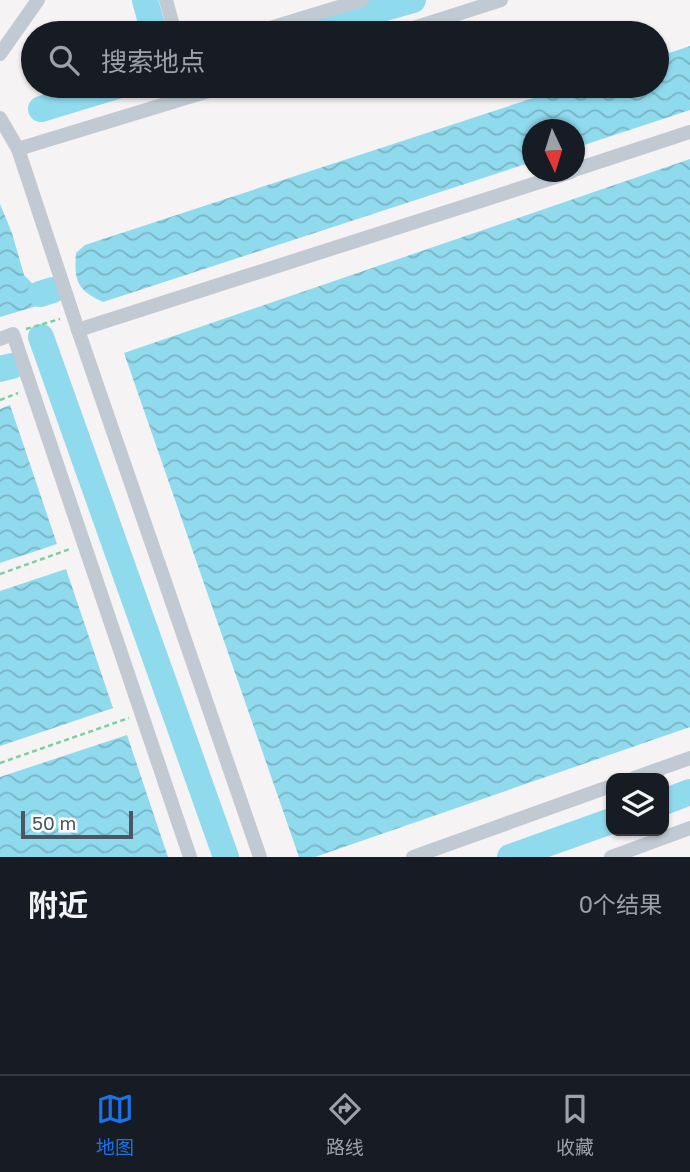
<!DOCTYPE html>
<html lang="zh">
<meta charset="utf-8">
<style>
body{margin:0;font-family:"Golos Text","Noto Sans SC",sans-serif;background:#242831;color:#f1f3f6}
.controls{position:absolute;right:21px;bottom:21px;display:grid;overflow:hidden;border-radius:14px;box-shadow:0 2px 5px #0004}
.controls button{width:63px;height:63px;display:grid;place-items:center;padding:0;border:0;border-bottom:2px solid #363941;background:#171b24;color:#f1f3f6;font:35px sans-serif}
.compass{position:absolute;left:522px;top:119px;width:63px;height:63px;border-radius:50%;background:#171b24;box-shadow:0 2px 5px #0004;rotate:176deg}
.scale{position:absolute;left:21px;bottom:18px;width:112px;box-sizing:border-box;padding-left:7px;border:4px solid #4a5661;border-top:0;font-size:19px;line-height:24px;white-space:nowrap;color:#4a5661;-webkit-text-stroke:5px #fff;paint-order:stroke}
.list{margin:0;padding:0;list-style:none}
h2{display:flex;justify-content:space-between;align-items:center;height:91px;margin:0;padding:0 28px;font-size:30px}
h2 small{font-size:23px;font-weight:400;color:#9ea1a6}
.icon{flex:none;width:38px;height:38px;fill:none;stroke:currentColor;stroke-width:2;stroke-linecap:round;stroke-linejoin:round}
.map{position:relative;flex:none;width:690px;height:857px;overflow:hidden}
.search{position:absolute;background:#171b24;box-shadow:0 2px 5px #0004;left:21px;right:21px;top:21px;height:77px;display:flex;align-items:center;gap:18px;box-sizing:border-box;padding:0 24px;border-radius:38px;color:#9ea1a6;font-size:26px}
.sheet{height:217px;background:#171b24}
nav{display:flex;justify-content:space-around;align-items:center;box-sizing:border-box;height:98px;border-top:2px solid #363941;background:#171b24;font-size:19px;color:#9ea1a6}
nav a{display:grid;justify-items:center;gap:4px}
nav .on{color:#1a73e8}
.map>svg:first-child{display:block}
.water{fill:url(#water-waves)}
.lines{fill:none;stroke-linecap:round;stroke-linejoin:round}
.river{stroke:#90daee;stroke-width:26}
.path{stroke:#7ad0a6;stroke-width:2.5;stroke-dasharray:5 3.5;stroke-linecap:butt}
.minor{stroke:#c1cad2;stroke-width:14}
</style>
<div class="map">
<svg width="690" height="857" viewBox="0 0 690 857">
<defs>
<pattern id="water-waves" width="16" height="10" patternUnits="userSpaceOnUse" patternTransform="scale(1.75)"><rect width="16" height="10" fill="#90daee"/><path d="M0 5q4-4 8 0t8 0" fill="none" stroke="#78b4c4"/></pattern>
</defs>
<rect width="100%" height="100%" fill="#f5f3f3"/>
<g class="water">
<path d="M690 46V110L575 148 574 130H532V162L103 302C77 290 74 281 76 253L85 245 570 86H657V57Z"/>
<polygon points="690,159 690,727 315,857 299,857 124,353"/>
<polygon points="0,204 12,233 24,275 33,284 41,289 47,303 0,317"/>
<polygon points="10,405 57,544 0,563 0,409"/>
<polygon points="66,569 113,708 0,746 0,591"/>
<polygon points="127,735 168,857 0,857 0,777"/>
</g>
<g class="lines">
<g class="river">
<polyline points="145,0 154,33"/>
<polyline points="298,33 413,0"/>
<polyline points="41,109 117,86"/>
<polyline points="40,294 53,290"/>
<polyline points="41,337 226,857"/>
<polyline points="0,369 12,366"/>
<polyline points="664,802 690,792"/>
<polyline points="510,857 611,821"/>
</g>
<g class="path">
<polyline points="26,329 60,319"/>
<polyline points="0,400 18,393"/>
<polyline points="0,574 70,549"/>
<polyline points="0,763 129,718"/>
</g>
<g class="minor">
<polyline points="166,0 175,33"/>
<polyline points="253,33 362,0"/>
<polyline points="398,33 501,0"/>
<polyline points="0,54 38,0"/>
<polyline points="225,86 18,149 78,330 571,172"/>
<polyline points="0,118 18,149"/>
<polyline points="574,170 690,132"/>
<polyline points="78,330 260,857"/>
<polyline points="0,339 13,334 190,857"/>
<polyline points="634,778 690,758"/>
<polyline points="413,857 611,786"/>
<polyline points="611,857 690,828"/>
</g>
</g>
</svg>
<div class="controls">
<button><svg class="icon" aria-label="layers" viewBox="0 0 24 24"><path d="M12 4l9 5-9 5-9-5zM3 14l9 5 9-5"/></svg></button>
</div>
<svg class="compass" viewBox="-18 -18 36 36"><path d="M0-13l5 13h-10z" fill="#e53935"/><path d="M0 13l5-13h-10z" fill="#9ea1a6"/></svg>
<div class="scale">50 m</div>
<div class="search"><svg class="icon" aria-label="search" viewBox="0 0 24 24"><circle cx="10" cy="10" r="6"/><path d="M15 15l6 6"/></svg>搜索地点</div>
</div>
<section class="sheet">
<h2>附近<small>0个结果</small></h2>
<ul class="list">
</ul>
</section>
<nav>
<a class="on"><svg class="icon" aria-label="map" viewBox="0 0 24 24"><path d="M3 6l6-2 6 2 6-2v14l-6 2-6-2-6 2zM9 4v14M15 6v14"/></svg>地图</a>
<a><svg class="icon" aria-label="directions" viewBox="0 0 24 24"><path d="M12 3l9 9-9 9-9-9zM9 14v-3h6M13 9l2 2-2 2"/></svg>路线</a>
<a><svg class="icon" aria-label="saved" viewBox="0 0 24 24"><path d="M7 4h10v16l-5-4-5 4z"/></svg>收藏</a>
</nav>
